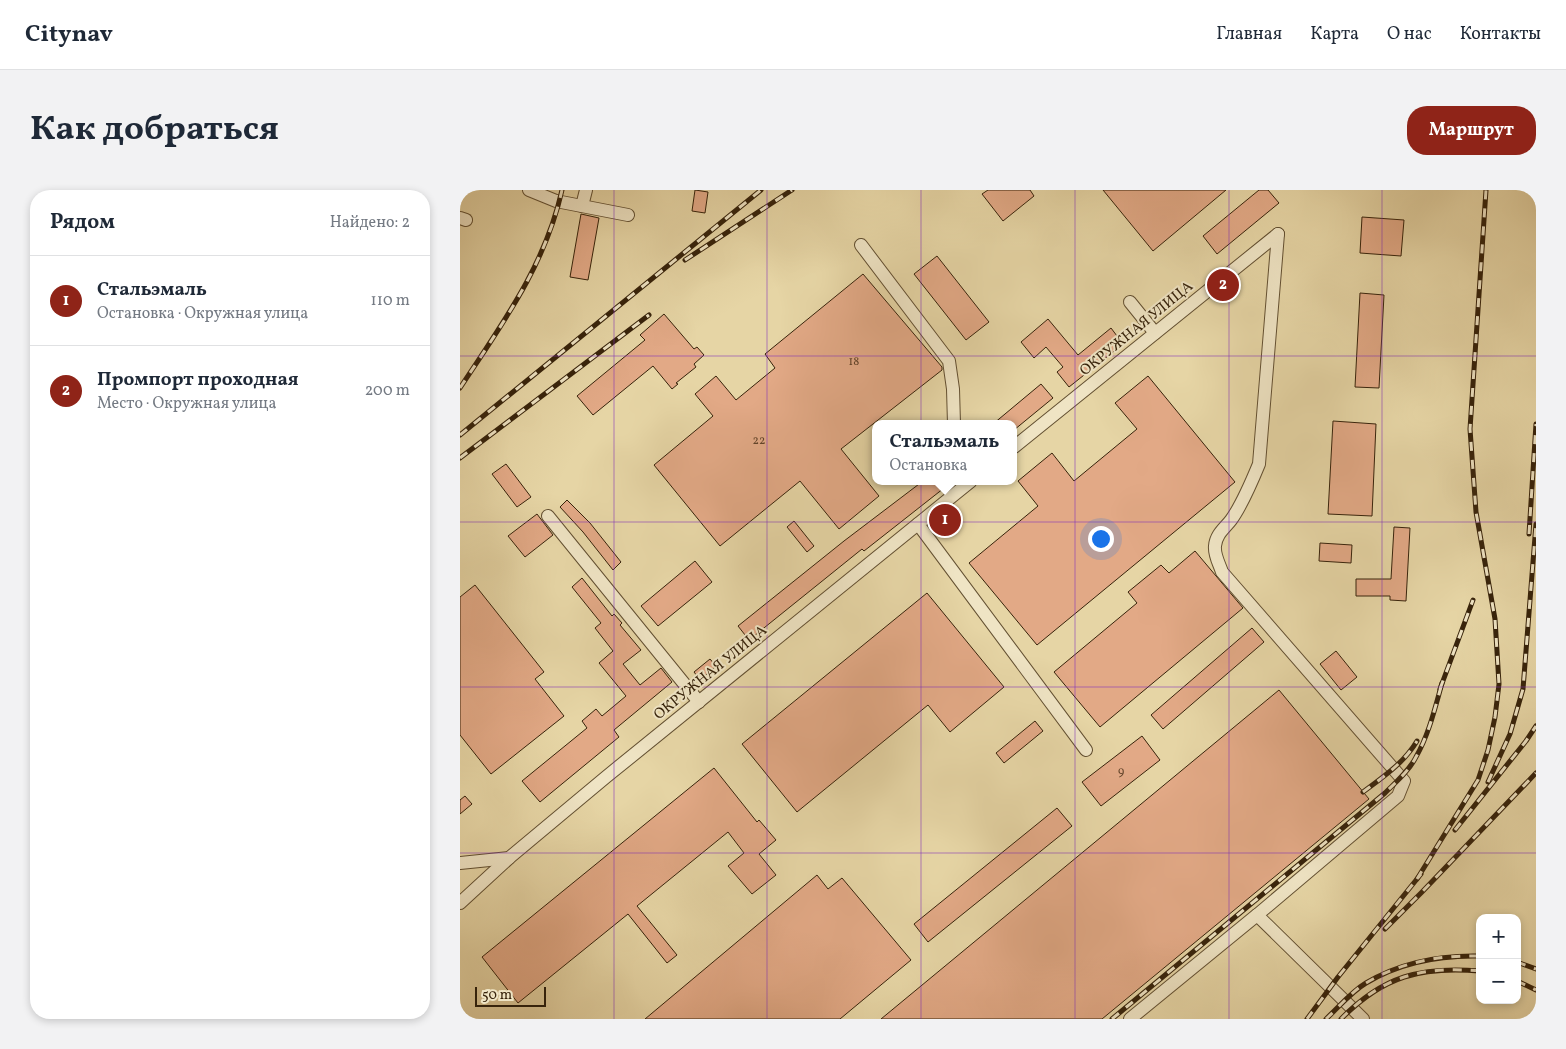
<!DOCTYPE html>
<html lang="ru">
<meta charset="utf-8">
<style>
body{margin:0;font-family:Vollkorn,serif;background:#f2f2f3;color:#1f2937}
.controls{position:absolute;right:15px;bottom:15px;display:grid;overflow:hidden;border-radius:10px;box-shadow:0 2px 8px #0003}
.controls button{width:45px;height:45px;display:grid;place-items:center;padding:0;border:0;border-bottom:1px solid #e0e1e3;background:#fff;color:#1f2937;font:25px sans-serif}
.scale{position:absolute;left:15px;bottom:12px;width:71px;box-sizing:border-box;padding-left:5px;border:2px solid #37230b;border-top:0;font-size:14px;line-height:18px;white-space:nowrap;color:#37230b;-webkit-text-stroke:4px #efe4c4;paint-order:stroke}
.you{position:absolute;left:640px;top:348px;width:18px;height:18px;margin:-12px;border:4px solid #fff;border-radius:50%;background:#1a73e8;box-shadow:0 0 0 8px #1a73e833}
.badge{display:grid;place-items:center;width:32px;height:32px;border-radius:50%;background:#8f2418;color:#fff;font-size:16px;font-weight:700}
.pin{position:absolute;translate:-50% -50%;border:2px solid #fff;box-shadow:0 1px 5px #0006}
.popup{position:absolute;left:412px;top:230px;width:145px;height:65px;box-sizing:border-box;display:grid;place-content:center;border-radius:10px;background:#fff;filter:drop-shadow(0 1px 4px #0005);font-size:16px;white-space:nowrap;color:#747a83}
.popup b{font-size:19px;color:#1f2937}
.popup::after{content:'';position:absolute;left:50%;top:100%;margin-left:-10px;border:10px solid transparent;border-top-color:#fff}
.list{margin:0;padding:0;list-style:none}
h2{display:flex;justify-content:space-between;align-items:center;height:65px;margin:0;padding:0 20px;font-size:21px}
h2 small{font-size:16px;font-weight:400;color:#747a83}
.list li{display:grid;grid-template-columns:32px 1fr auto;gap:15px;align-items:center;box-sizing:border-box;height:90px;padding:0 20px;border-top:1px solid #e0e1e3}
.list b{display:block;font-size:19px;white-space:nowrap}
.list p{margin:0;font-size:16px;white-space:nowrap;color:#747a83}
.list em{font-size:16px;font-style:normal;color:#747a83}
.map{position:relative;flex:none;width:1076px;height:829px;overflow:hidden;border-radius:20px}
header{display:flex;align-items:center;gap:30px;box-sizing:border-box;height:70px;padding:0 25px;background:#fff;border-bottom:1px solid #e0e1e3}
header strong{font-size:24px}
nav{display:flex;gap:28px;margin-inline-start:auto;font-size:18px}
.intro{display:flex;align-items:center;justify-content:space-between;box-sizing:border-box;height:120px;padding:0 30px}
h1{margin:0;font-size:35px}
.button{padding:12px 22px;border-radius:20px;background:#8f2418;color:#fff;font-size:18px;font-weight:700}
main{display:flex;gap:30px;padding:0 30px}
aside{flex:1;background:#fff;border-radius:20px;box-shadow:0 2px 8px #0003}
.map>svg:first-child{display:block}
.building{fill:#e2a986;stroke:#37230b}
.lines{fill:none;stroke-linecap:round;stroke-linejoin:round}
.minor-casing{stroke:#635032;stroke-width:14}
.minor{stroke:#efe4c4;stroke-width:12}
.rail-casing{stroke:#37230b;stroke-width:5}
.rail{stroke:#efe4c4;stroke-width:3;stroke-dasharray:9;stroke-linecap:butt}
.grid{fill:none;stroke:#7b2cbf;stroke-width:1;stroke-opacity:0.55}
.labels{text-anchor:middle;stroke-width:4;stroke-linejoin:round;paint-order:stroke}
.number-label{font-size:12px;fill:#62442a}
.street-label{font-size:15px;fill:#37230b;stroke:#efe4c4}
</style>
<header>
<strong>Citynav</strong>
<nav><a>Главная</a><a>Карта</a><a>О нас</a><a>Контакты</a></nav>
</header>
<div class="intro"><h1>Как добраться</h1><a class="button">Маршрут</a></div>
<main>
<aside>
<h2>Рядом<small>Найдено: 2</small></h2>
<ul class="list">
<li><span class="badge">1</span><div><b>Стальэмаль</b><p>Остановка · Окружная улица</p></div><em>110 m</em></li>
<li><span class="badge">2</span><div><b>Промпорт проходная</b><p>Место · Окружная улица</p></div><em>200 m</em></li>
</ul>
</aside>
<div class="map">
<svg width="1076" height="829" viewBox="0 0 1076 829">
<rect width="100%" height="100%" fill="#e6d5a5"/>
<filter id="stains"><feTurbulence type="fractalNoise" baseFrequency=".004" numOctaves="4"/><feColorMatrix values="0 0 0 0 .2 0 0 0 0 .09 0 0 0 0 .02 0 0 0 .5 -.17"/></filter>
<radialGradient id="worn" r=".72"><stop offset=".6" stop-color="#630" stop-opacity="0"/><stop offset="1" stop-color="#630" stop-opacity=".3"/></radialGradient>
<g class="building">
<polygon points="235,0 248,2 245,23 232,21"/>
<polygon points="528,0 570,0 574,6 543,31 522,4"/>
<polygon points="643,0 766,0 693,61"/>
<polygon points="799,0 808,0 819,13 757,64 743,46"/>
<polygon points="121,24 139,28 128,90 110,87"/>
<polygon points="902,27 944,30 941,66 900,63"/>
<polygon points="477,66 529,132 506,150 454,84"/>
<polygon points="403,84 482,177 482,180 381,259 419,306 379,339 340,291 260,356 194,275 253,226 235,204 256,186 276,210 315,178 305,164"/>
<polygon points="900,103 924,105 919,198 895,197"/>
<polygon points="204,124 234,159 237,157 244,165 234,174 236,177 216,193 218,194 212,199 193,176 133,225 117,206 185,150 180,145"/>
<polygon points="588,129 618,165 651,138 663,154 609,197 597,182 603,177 586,157 574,168 561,152"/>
<polygon points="688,186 775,292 577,455 509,373 578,316 558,291 592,263 614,291 677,239 655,213"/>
<polygon points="581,194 593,208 554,240 554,234 533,234"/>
<polygon points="873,231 916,234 912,326 868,324"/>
<polygon points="46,274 71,307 57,317 32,284"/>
<polygon points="463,291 493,291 404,361 402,359 289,450 278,436 384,351"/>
<polygon points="107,310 130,333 161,372 153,380 123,342 100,317"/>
<polygon points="77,324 93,345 65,367 48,346"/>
<polygon points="334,331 354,356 347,362 327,337"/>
<polygon points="934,337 950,338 946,411 930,410 930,406 896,406 896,389 931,389"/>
<polygon points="860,353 892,355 891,373 859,371"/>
<polygon points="735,361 783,418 640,537 594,482 677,413 668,402 701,375 709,383"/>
<polygon points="235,371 252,392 198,436 181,416"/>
<polygon points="122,388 152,426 154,424 162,433 160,435 181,460 163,474 180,495 201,478 212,492 154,540 159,547 80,612 62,591 127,538 122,531 136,519 142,526 166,506 139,473 153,461 135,438 141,433 112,397"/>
<polygon points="15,395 84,482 75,489 104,526 31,584 0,545 0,407"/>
<polygon points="467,403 544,497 490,542 468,515 337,622 282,554"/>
<polygon points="792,438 804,452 703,539 691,525"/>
<polygon points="876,461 897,487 881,500 860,474"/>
<polygon points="250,469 256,476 240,490 234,482"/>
<polygon points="819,500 909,609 642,829 421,829"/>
<polygon points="575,531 583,541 544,573 536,563"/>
<polygon points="682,546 700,570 641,616 622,592"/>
<polygon points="254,578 297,632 299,630 316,650 299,664 316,685 292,704 268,676 284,663 268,642 177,716 217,765 207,773 168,724 58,813 22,767"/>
<polygon points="5,606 12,614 0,624 0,610"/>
<polygon points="597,618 612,636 468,752 454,734"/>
<polygon points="357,685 368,699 382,688 451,770 380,829 185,829"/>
</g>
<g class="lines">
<defs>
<g id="minor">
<polyline points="69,0 96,11 168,25"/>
<polyline points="122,16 126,0"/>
<polyline points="0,28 6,30"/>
<polyline points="401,55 489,171 493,199 494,234"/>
<polyline points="670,112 695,143"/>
<polyline points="554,257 818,44"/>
<polyline points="88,326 239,512"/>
<polyline points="458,334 626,560"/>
<polyline points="0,673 49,668 146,587 511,291"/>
<polyline points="0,713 49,668"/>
<path d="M797 725 938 606 944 591 762 382C759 373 754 365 755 356 756 344 765 338 771 330 782 315 792 291 799 274L818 44"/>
<polyline points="670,829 797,725 903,829"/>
</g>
</defs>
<use href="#minor" class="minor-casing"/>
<use href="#minor" class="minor"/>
<defs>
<g id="rail">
<polyline points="225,70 332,0"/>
<path d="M0 198C42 134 85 76 102 0"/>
<polyline points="0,245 301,0"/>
<polyline points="0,268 189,125"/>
<polyline points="1069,344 1076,234"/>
<polyline points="980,499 1013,410"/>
<polyline points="1028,592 1050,544 1063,499 1076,334"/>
<path d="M903 602C923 587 944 573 957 551"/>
<polyline points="995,640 1066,551 1076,536"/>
<polyline points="957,689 1018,590 1028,560 1035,527 1039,494 1035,429 1016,322 1010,239 1026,0"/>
<polyline points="925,739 962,702 1076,583"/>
<polyline points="1057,772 1076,779"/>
<polyline points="1057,791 1076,800"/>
<path d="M652 829 925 603C936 592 949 581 956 567 969 544 975 518 982 493"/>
<polyline points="847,829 878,787 961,684"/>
<path d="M866 829C879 817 891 802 906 793 941 772 979 765 1020 766"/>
<path d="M881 829C923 786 961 776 1020 781"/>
</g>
</defs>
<use href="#rail" class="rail-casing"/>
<use href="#rail" class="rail"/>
</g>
<path class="grid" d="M154 0V829M307 0V829M461 0V829M615 0V829M769 0V829M922 0V829M0 166H1076M0 332H1076M0 497H1076M0 663H1076"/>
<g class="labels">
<g class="number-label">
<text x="394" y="175">18</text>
<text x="299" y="254">22</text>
<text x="661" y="585">9</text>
</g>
<g class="street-label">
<text transform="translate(676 138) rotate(-39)" y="5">ОКРУЖНАЯ УЛИЦА</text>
<text transform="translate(250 482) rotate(-39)" y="5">ОКРУЖНАЯ УЛИЦА</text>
</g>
</g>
<rect width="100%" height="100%" filter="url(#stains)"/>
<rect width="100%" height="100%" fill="url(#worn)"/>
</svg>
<div class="controls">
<button>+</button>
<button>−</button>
</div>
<div class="scale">50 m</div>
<div class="you"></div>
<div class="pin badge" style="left:485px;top:330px">1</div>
<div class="popup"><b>Стальэмаль</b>Остановка</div>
<div class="pin badge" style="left:763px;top:95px">2</div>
</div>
</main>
